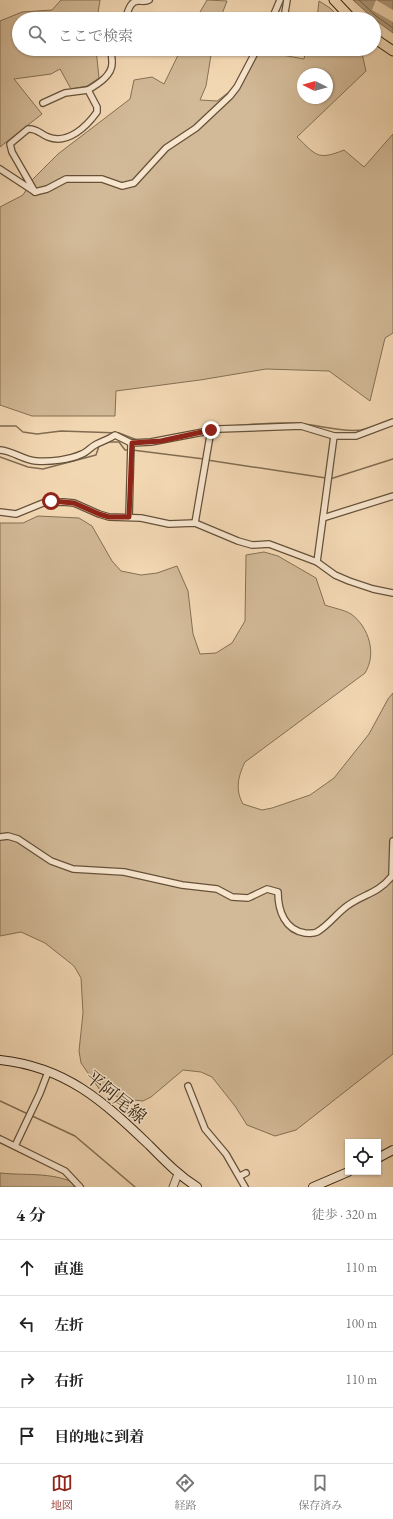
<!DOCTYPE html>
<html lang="ja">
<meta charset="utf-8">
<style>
body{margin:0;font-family:"EB Garamond","Noto Serif JP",serif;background:#f6f6f6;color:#222}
.controls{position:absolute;right:12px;bottom:12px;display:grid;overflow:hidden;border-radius:0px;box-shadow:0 1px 3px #0004}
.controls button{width:36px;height:36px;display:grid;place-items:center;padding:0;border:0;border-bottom:1px solid #e0e0e0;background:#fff;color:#222;font:20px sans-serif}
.compass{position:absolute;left:297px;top:68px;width:36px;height:36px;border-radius:50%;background:#fff;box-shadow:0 1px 3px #0004;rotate:275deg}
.stop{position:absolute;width:12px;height:12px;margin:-9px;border:3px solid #8f2418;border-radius:50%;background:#fff}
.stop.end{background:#8f2418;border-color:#fff;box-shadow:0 1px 4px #0008}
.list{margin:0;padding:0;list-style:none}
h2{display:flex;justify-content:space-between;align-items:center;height:52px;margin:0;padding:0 16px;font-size:17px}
h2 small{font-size:13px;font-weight:400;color:#767676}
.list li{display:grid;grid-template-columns:26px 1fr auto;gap:12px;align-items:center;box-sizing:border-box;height:56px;padding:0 16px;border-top:1px solid #e0e0e0}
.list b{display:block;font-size:15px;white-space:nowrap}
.list em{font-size:13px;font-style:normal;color:#767676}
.icon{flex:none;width:22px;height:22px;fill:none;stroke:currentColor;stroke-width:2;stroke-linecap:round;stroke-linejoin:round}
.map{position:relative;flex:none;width:393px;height:1187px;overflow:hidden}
.search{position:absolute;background:#fff;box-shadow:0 1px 3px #0004;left:12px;right:12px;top:12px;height:44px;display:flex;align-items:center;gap:10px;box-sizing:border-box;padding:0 14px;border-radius:22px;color:#767676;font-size:15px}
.sheet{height:276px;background:#fff}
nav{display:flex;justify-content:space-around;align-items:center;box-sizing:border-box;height:56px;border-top:1px solid #e0e0e0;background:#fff;font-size:11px;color:#767676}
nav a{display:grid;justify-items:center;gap:2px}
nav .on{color:#8f2418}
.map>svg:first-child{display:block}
.green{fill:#d2b997;stroke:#847054;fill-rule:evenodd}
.water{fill:#b29b7c;stroke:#816c51}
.pier{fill:#f2d7b3}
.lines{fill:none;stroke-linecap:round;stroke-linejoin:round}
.shore{stroke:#746046;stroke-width:1}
.stream{stroke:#816c51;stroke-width:1.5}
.minor-casing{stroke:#665239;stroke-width:8}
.tertiary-casing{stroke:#665239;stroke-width:9}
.secondary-casing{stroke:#372610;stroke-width:10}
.trunk-casing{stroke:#372610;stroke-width:11}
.minor{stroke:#f7e5ce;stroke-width:5.5}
.tertiary{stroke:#f7e5ce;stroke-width:7}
.secondary{stroke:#f7e5ce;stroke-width:8}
.trunk{stroke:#f2d7b3;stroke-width:9}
.route{stroke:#8f2418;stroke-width:5}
.labels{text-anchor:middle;stroke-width:3;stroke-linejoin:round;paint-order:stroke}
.street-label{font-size:18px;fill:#372610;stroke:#f7e5ce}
</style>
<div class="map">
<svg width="393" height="1187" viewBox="0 0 393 1187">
<rect width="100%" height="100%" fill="#f2d7b3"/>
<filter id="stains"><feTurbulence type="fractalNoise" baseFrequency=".005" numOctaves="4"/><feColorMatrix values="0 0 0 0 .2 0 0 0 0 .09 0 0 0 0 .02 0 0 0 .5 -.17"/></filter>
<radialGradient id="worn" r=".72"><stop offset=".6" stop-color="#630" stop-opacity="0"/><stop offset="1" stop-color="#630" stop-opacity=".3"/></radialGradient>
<g class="green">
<polygon points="61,0 100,0 97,19 19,19 19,49 96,49 99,78 87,86 71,89 60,69 51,74 14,79 42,114 0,147 0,21 22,12 52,10"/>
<polygon points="207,0 227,1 220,19 196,19"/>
<polygon points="319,1 330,8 341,19 317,19"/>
<path d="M181 49H212L206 86 200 100 217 101 233 89 259 49H280L282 55 304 59 306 49H361L366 71 297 137C316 155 317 161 344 150L364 167 393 134V333L385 338 370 401 329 371 266 369 200 380 116 391 115 416H32L0 405V207L23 195 32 180 58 154 130 99 134 80 152 77 164 84ZM303 74H327V98H303Z"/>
<path d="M38 516 79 518 92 526 112 561 121 571 141 575 157 573 177 566 188 591 193 634 200 654 216 653 232 643 245 621 246 555 264 552 278 556 316 578 325 605C333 608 345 610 351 614 369 627 377 654 365 673L245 762C238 776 235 790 243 804L262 810 272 808 310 795 334 778 369 734 388 699 393 693V1054L296 1130 275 1136 247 1125 235 1106 212 1077 201 1072 183 1070 151 1097 143 1101 124 1099 100 1090 81 1063 79 1051 83 1013 81 978 74 966 45 943 21 932 0 936V523H23Z"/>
<path d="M0 1173C29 1176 56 1171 82 1187H0Z"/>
</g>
<polygon class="water" points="353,0 393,0 393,33 373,18"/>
<polygon class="pier" points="376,0 393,10 393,22 372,10"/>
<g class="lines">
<polyline class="shore" points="359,0 376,16 393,28"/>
<g class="stream">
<polyline points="0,426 16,426 23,432 37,434 61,431 119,433 137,440"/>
<path d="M163 437C206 428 246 423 291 423 313 423 340 433 361 430 372 428 383 423 393 419"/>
<polyline points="132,450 204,459"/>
<polyline points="0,457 28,467 43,469 96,455 99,446 109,442 119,442 125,450 128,450"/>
<polyline points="207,460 326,478"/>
<polyline points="330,479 393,459"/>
<polyline points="0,1101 75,1136 135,1187"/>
</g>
<defs>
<g id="minor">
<path d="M125 19C128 12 130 0 139 1 143 1 146 2 149 0"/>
<polyline points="272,19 280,0"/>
<polyline points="284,19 287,0"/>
<polyline points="286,49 287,50"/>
<polyline points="43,103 65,93 88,90"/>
<path d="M0 169 35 192 12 152 10 144 28 129C37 128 40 134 48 137 68 145 87 126 97 112V107L88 90C98 84 113 75 112 62 112 57 111 53 111 49"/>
<polyline points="35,192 47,189 66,179 102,179 122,186 134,183 166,148 196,128 230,96 237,87 257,49"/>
<path d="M0 450C13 451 23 460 36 461 50 462 69 460 82 454 87 452 91 447 95 445 102 441 108 440 115 435L131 443 151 442 219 429 301 426 334 436H356L393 422"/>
<polyline points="0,512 16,514 43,503 63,502 74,503 99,514 109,517 141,518 169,524 195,523 238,541 252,545 269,544 317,562 335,575 349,581 373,589 393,593"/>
<polyline points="129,517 131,443"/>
<polyline points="323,518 393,496"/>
<polyline points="195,523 211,430"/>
<polyline points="317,562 334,436"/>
<path d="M0 837 8 836 18 839 51 861 73 869 124 872 182 885 217 889 232 897 248 898 267 889 278 892C278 911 285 930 305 933 310 933 313 934 317 932 329 925 336 914 347 906 363 894 378 894 392 876L393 841"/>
<polyline points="188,1086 205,1129 226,1154 245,1187"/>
<polyline points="0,1139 65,1171 80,1187"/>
<polyline points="15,1146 40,1093 48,1072"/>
<polyline points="240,1176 246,1173"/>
</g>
<polyline id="tertiary" points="173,1187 178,1174"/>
<g id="secondary">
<path d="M0 1060C66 1067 103 1101 149 1145 164 1160 178 1175 197 1187"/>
<polyline points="378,1158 393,1150"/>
<polyline points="313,1187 348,1172"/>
</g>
<g id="trunk">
<polyline points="334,0 352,19"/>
<polyline points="374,38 393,51"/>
</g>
</defs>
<use href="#minor" class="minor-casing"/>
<use href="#tertiary" class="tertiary-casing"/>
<use href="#secondary" class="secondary-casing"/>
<use href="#trunk" class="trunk-casing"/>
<use href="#minor" class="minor"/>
<use href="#tertiary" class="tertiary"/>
<use href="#secondary" class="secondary"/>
<use href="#trunk" class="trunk"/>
</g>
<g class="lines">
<polyline class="route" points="51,501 74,503 99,514 109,517 129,517 132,443 161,441 211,430"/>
</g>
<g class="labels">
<g class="street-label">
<text transform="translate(116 1097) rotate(39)" y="6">平阿尾線</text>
</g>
</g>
<rect width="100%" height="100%" filter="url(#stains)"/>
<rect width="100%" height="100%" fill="url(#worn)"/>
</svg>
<div class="controls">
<button><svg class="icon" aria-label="locate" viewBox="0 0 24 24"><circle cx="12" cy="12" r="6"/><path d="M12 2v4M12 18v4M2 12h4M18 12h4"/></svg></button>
</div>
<svg class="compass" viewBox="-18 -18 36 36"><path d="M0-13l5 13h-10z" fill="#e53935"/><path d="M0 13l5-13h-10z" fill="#767676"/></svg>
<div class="stop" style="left:51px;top:501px"></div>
<div class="stop end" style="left:211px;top:430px"></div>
<div class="search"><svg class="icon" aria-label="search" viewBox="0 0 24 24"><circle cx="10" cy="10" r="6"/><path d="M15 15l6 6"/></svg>ここで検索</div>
</div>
<section class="sheet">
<h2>4 分<small>徒歩 · 320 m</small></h2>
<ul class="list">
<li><svg class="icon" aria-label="ahead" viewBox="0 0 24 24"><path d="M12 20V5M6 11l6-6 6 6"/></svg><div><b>直進</b></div><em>110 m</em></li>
<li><svg class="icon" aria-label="left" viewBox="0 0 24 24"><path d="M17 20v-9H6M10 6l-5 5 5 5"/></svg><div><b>左折</b></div><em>100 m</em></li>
<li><svg class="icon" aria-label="right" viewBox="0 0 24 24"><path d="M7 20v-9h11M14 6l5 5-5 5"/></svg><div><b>右折</b></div><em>110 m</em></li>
<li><svg class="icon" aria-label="arrive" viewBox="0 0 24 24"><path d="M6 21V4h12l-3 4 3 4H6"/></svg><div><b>目的地に到着</b></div></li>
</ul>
</section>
<nav>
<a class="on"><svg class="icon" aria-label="map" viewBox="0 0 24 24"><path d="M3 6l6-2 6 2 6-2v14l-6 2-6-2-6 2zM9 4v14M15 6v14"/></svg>地図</a>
<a><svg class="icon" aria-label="directions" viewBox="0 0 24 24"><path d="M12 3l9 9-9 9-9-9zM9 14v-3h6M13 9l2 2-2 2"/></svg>経路</a>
<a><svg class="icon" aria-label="saved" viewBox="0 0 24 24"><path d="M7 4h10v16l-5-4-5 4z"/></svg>保存済み</a>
</nav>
